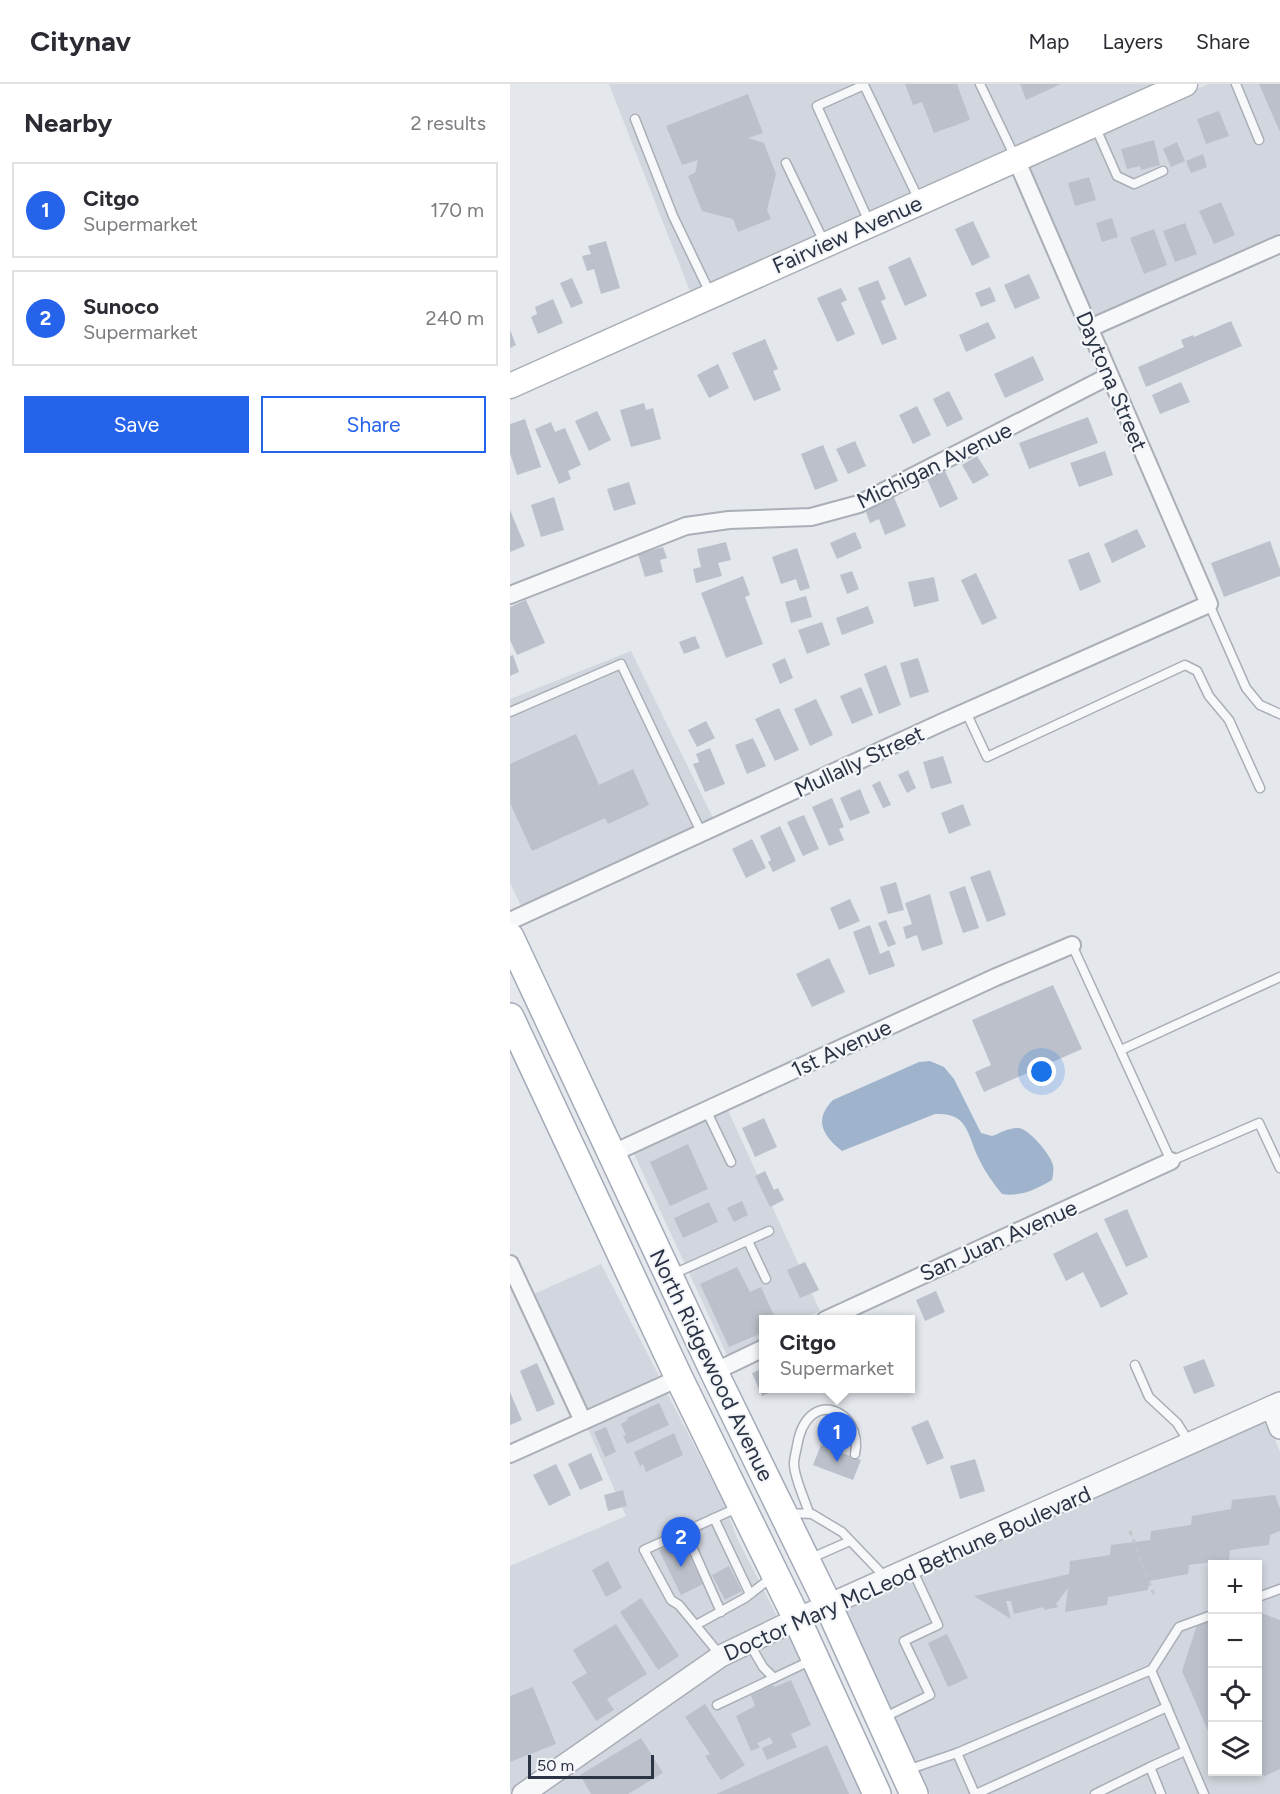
<!DOCTYPE html>
<meta charset="utf-8">
<style>
body{margin:0;font-family:Figtree,sans-serif;background:#f2f2f3;color:#2b2b33}
.controls{position:absolute;right:18px;bottom:18px;display:grid;overflow:hidden;border-radius:0px;box-shadow:0 3px 9px #0003}
.controls button{width:54px;height:54px;display:grid;place-items:center;padding:0;border:0;border-bottom:2px solid #e1e1e2;background:#fff;color:#2b2b33;font:30px sans-serif}
.scale{position:absolute;left:18px;bottom:15px;width:126px;box-sizing:border-box;padding-left:6px;border:3px solid #2b3445;border-top:0;font-size:16px;line-height:21px;white-space:nowrap;color:#2b3445;-webkit-text-stroke:4px #f4f6f9;paint-order:stroke}
.you{position:absolute;left:532px;top:988px;width:21px;height:21px;margin:-15px;border:4px solid #fff;border-radius:50%;background:#1a73e8;box-shadow:0 0 0 9px #1a73e833}
.badge{display:grid;place-items:center;width:39px;height:39px;border-radius:50%;background:#2563eb;color:#fff;font-size:20px;font-weight:700}
.pin{position:absolute;translate:-50% -50px;filter:drop-shadow(0 2px 3px #0008)}
.pin::after{content:'';position:absolute;top:32px;width:21px;height:18px;background:inherit;clip-path:polygon(0 0,100% 0,50% 100%)}
.popup{position:absolute;left:249px;top:1231px;width:156px;height:78px;box-sizing:border-box;display:grid;place-content:center;border-radius:0px;background:#fff;filter:drop-shadow(0 2px 4px #0005);font-size:20px;white-space:nowrap;color:#7c7c81}
.popup b{font-size:22px;color:#2b2b33}
.popup::after{content:'';position:absolute;left:50%;top:100%;margin-left:-12px;border:12px solid transparent;border-top-color:#fff}
.list{margin:0;padding:0;list-style:none}
h2{display:flex;justify-content:space-between;align-items:center;height:78px;margin:0;padding:0 24px;font-size:26px}
h2 small{font-size:20px;font-weight:400;color:#7c7c81}
.list li{display:grid;grid-template-columns:39px 1fr auto;gap:18px;align-items:center;box-sizing:border-box;height:96px;margin:0 12px 12px;padding:0 12px;border:2px solid #e1e1e2;border-radius:0px}
.list b{display:block;font-size:22px;white-space:nowrap}
.list p{margin:0;font-size:20px;white-space:nowrap;color:#7c7c81}
.list em{font-size:20px;font-style:normal;color:#7c7c81}
.actions{display:flex;gap:12px;padding:18px 24px}
.actions a{flex:1;padding:14px 0;border:2px solid #2563eb;border-radius:0px;text-align:center;font-size:21px;color:#2563eb}
.actions .main{background:#2563eb;color:#fff}
.icon{flex:none;width:33px;height:33px;fill:none;stroke:currentColor;stroke-width:2;stroke-linecap:round;stroke-linejoin:round}
.map{position:relative;flex:none;width:770px;height:1710px;overflow:hidden}
header{display:flex;align-items:center;gap:36px;box-sizing:border-box;height:84px;padding:0 30px;background:#fff;border-bottom:2px solid #e1e1e2}
header strong{font-size:28px}
nav{display:flex;gap:33px;margin-inline-start:auto;font-size:21px}
main{display:flex}
aside{flex:1;background:#fff}
.map>svg:first-child{display:block}
.built{fill:#d2d6de;fill-rule:evenodd}
.water{fill:#9fb4cc}
.building{fill:#bbc0ca}
.lines{fill:none;stroke-linecap:round;stroke-linejoin:round}
.service-casing{stroke:#a9aeb7;stroke-width:11}
.minor-casing{stroke:#a9aeb7;stroke-width:20}
.tertiary-casing{stroke:#a9aeb7;stroke-width:24}
.secondary-casing{stroke:#a9aeb7;stroke-width:27}
.primary-casing{stroke:#a3abb8;stroke-width:30}
.path{stroke:#c2c5cb;stroke-width:3;stroke-dasharray:4.5 4.5;stroke-linecap:butt}
.service{stroke:#f7f8fa;stroke-width:8}
.minor{stroke:#f7f8fa;stroke-width:16}
.tertiary{stroke:#f7f8fa;stroke-width:21}
.secondary{stroke:#fff;stroke-width:24}
.primary{stroke:#fff;stroke-width:27}
.labels{text-anchor:middle;stroke-width:4.5;stroke-linejoin:round;paint-order:stroke}
.street-label{font-size:22px;fill:#2b3445;stroke:#f4f6f9}
</style>
<header>
<strong>Citynav</strong>
<nav><a>Map</a><a>Layers</a><a>Share</a></nav>
</header>
<main>
<aside>
<h2>Nearby<small>2 results</small></h2>
<ul class="list">
<li><span class="badge">1</span><div><b>Citgo</b><p>Supermarket</p></div><em>170 m</em></li>
<li><span class="badge">2</span><div><b>Sunoco</b><p>Supermarket</p></div><em>240 m</em></li>
</ul>
<div class="actions"><a class="main">Save</a><a>Share</a></div>
</aside>
<div class="map">
<svg width="770" height="1710" viewBox="0 0 770 1710">
<rect width="100%" height="100%" fill="#e4e7ec"/>
<g class="built">
<polygon points="99,0 650,0 181,210"/>
<polygon points="698,0 770,0 770,149 584,232 518,81"/>
<polygon points="121,567 203,734 11,822 0,799 0,615"/>
<polygon points="215,1020 310,1227 293,1235 254,1236 253,1254 217,1271 124,1070"/>
<polygon points="91,1180 149,1292 77,1324 24,1210"/>
<polygon points="157,1309 213,1417 227,1454 268,1534 207,1564 0,1707 0,1482 116,1432 78,1345"/>
<path d="M757 1336 770 1368V1710H420L334 1525ZM702 1480H748V1688H702Z"/>
<polygon points="277,1550 340,1672 358,1710 29,1710 216,1581"/>
</g>
<path class="water" d="M420 977 434 983 444 995 471 1049 482 1052C490 1049 500 1043 509 1044 519 1045 541 1071 543 1081 544 1086 543 1091 542 1096 527 1105 511 1113 492 1110 483 1099 475 1088 469 1075 457 1051 459 1028 425 1030L332 1067C313 1052 303 1036 323 1016L409 978Z"/>
<g class="building">
<polygon points="395,0 447,0 460,36 424,49 412,18 403,21"/>
<polygon points="510,0 551,0 516,16"/>
<polygon points="749,0 770,0 770,48"/>
<polygon points="238,10 253,49 238,54 254,59 266,90 257,126 261,135 228,148 223,135 192,127 178,92 185,89 188,76 172,81 156,42"/>
<polygon points="709,27 719,52 696,60 687,35"/>
<polygon points="644,56 650,81 631,86 630,82 617,85 611,65"/>
<polygon points="667,58 675,77 661,83 653,65"/>
<polygon points="693,70 697,83 681,89 676,77"/>
<polygon points="579,93 586,116 565,122 558,99"/>
<polygon points="711,118 725,151 704,160 689,127"/>
<polygon points="602,134 608,153 592,158 586,139"/>
<polygon points="463,137 480,173 462,182 445,145"/>
<polygon points="675,139 687,170 665,178 653,147"/>
<polygon points="644,145 657,181 634,190 620,154"/>
<polygon points="96,157 110,204 91,210 84,185 77,187 72,172 81,170 78,162"/>
<polygon points="400,173 417,212 395,222 378,183"/>
<polygon points="519,190 530,214 505,225 494,201"/>
<polygon points="62,194 73,219 61,224 50,199"/>
<polygon points="368,196 376,215 371,217 387,255 372,261 348,204"/>
<polygon points="480,203 486,217 471,223 465,209"/>
<polygon points="331,204 337,216 331,219 345,250 327,258 307,214"/>
<polygon points="43,215 53,239 28,250 21,233 27,230 25,223"/>
<polygon points="721,237 732,262 636,303 628,283 674,263 671,256 683,251 684,253"/>
<polygon points="478,238 486,254 456,268 449,251"/>
<polygon points="0,246 6,261 0,264"/>
<polygon points="255,255 268,285 263,287 271,306 244,317 222,269"/>
<polygon points="523,272 534,296 495,314 484,290"/>
<polygon points="208,280 219,304 199,314 187,291"/>
<polygon points="671,298 680,318 650,330 642,311"/>
<polygon points="439,307 453,335 437,343 423,315"/>
<polygon points="134,319 136,326 143,324 151,355 121,363 110,326"/>
<polygon points="407,322 421,351 403,360 389,331"/>
<polygon points="87,327 101,356 79,367 65,337"/>
<polygon points="578,333 588,359 519,385 509,359"/>
<polygon points="15,335 31,383 7,391 0,369 0,340"/>
<polygon points="41,338 45,348 55,344 71,381 58,387 61,395 49,400 25,345"/>
<polygon points="345,357 356,382 338,390 326,365"/>
<polygon points="313,361 328,397 305,406 291,370"/>
<polygon points="595,367 603,391 569,403 560,379"/>
<polygon points="467,372 479,391 463,400 452,381"/>
<polygon points="435,387 448,415 430,424 417,395"/>
<polygon points="119,398 126,420 104,427 97,405"/>
<polygon points="383,411 396,442 375,451 369,435 360,439 354,423"/>
<polygon points="44,413 54,446 31,453 21,421"/>
<polygon points="0,426 15,462 0,468"/>
<polygon points="627,445 636,463 602,479 594,460"/>
<polygon points="345,448 352,464 327,475 320,459"/>
<polygon points="760,457 770,485 770,492 714,513 701,479"/>
<polygon points="216,458 221,476 208,479 212,492 186,499 183,485 191,483 187,465"/>
<polygon points="153,463 157,474 150,476 153,488 135,493 128,470"/>
<polygon points="287,464 300,504 290,507 286,495 271,500 262,473"/>
<polygon points="579,468 591,498 570,507 558,476"/>
<polygon points="342,487 349,505 337,510 330,491"/>
<polygon points="466,489 487,534 472,541 451,496"/>
<polygon points="233,492 240,511 235,513 253,560 216,574 191,509"/>
<polygon points="424,493 429,517 404,523 398,498"/>
<polygon points="296,512 302,533 281,539 275,518"/>
<polygon points="16,516 35,559 7,571 0,556 0,523"/>
<polygon points="358,522 364,539 332,551 326,534"/>
<polygon points="312,538 320,561 297,570 288,546"/>
<polygon points="185,552 190,564 174,570 169,558"/>
<polygon points="3,571 9,588 0,592 0,572"/>
<polygon points="275,574 283,594 270,600 262,580"/>
<polygon points="408,574 419,608 400,614 390,579"/>
<polygon points="376,581 391,621 369,630 354,590"/>
<polygon points="351,603 363,631 342,640 330,612"/>
<polygon points="306,615 323,651 300,662 284,625"/>
<polygon points="269,624 289,666 265,677 245,635"/>
<polygon points="196,637 205,654 187,663 178,646"/>
<polygon points="66,650 89,701 123,685 139,721 98,740 95,734 22,767 0,719 0,680"/>
<polygon points="243,654 256,682 237,690 225,661"/>
<polygon points="200,664 215,700 195,708 183,680 189,678 186,670"/>
<polygon points="433,672 442,699 421,705 413,678"/>
<polygon points="398,686 406,704 397,709 388,691"/>
<polygon points="370,697 381,721 373,724 362,701"/>
<polygon points="350,705 360,729 340,737 330,714"/>
<polygon points="322,714 334,743 329,745 334,756 319,762 302,723"/>
<polygon points="453,720 461,741 439,750 431,729"/>
<polygon points="294,731 309,765 293,772 277,738"/>
<polygon points="270,742 286,777 263,788 258,778 261,776 250,752"/>
<polygon points="242,755 256,784 236,794 222,765"/>
<polygon points="480,786 496,831 477,838 460,793"/>
<polygon points="386,798 394,826 378,830 370,803"/>
<polygon points="455,802 469,844 453,849 439,808"/>
<polygon points="420,810 433,860 412,867 407,851 396,855 393,843 402,840 395,819"/>
<polygon points="340,815 350,837 329,846 320,824"/>
<polygon points="376,836 386,860 378,863 368,839"/>
<polygon points="360,841 370,870 379,866 385,882 359,891 343,848"/>
<polygon points="319,874 335,908 302,923 286,890"/>
<polygon points="543,901 572,965 474,1008 465,988 481,981 462,936"/>
<polygon points="254,1034 267,1063 245,1073 232,1044"/>
<polygon points="178,1060 198,1105 160,1122 140,1078"/>
<polygon points="255,1087 264,1106 268,1104 274,1116 260,1123 245,1092"/>
<polygon points="232,1117 238,1131 224,1138 217,1124"/>
<polygon points="199,1118 208,1138 173,1154 164,1134"/>
<polygon points="617,1125 638,1173 616,1183 594,1135"/>
<polygon points="587,1148 618,1210 591,1224 573,1188 556,1197 543,1170"/>
<polygon points="295,1178 309,1206 290,1214 277,1186"/>
<polygon points="227,1183 240,1208 251,1203 266,1236 254,1236 254,1248 219,1263 190,1200"/>
<polygon points="426,1207 435,1228 415,1237 406,1216"/>
<polygon points="694,1275 705,1302 684,1310 673,1283"/>
<polygon points="27,1279 45,1320 27,1328 10,1287"/>
<polygon points="254,1284 254,1304 270,1304 252,1312 242,1289"/>
<polygon points="0,1308 12,1336 0,1341"/>
<polygon points="149,1319 159,1341 117,1360 113,1352 116,1351 111,1340 118,1336 117,1334"/>
<polygon points="418,1336 434,1374 417,1381 401,1343"/>
<polygon points="96,1343 106,1368 95,1373 84,1348"/>
<polygon points="164,1349 173,1371 136,1388 133,1380 130,1382 124,1368"/>
<polygon points="311,1361 351,1376 343,1396 303,1381"/>
<polygon points="81,1369 93,1396 70,1406 58,1380"/>
<polygon points="465,1375 475,1407 450,1415 440,1382"/>
<polygon points="46,1380 61,1411 39,1422 23,1391"/>
<polygon points="113,1406 117,1422 98,1427 94,1411"/>
<polygon points="765,1411 770,1425 770,1447 760,1451 759,1461 720,1466 719,1476 679,1481 678,1490 639,1497 638,1506 598,1513 597,1521 555,1528 558,1504 546,1520 548,1523 534,1526 534,1523 504,1530 501,1517 496,1517 501,1535 464,1512 559,1490 560,1477 600,1471 601,1461 640,1456 641,1447 681,1441 682,1432 721,1425 722,1416"/>
<polygon points="171,1455 193,1500 171,1511 149,1466"/>
<polygon points="98,1477 112,1504 96,1513 82,1486"/>
<polygon points="219,1482 232,1507 215,1516 202,1491"/>
<polygon points="131,1514 169,1572 148,1586 110,1528"/>
<polygon points="748,1528 770,1536 770,1685 755,1692 743,1688 748,1688"/>
<polygon points="702,1535 702,1656 672,1587 687,1541"/>
<polygon points="106,1540 137,1590 97,1615 104,1626 86,1637 62,1598 77,1589 63,1566"/>
<polygon points="437,1550 458,1594 438,1603 418,1559"/>
<polygon points="281,1596 301,1641 281,1650 287,1663 257,1676 252,1664 263,1659 260,1653 247,1659 250,1663 241,1667 226,1632 245,1622 241,1611 263,1601 265,1603"/>
<polygon points="23,1603 46,1660 0,1678 0,1612"/>
<polygon points="195,1620 235,1681 211,1696 195,1672 200,1670 175,1633"/>
<polygon points="131,1654 153,1689 118,1710 81,1710 70,1691"/>
<polygon points="317,1661 339,1710 206,1710"/>
</g>
<g class="lines">
<defs>
<g id="service">
<polyline points="470,0 506,75"/>
<polyline points="726,0 749,56"/>
<polyline points="125,35 163,132 201,211"/>
<polyline points="585,42 607,92 624,100 653,87"/>
<polyline points="276,79 315,160"/>
<polyline points="360,140 307,22 354,1 409,116"/>
<polyline points="699,520 736,604 750,621 770,630"/>
<polyline points="0,628 111,580 192,750"/>
<polyline points="456,628 477,673 675,581 687,587 699,612 719,636 750,704"/>
<polyline points="562,861 661,1077 749,1039 770,1084"/>
<polyline points="611,966 770,893"/>
<polyline points="196,1026 221,1078"/>
<polyline points="238,1157 256,1195"/>
<polyline points="161,1191 259,1147"/>
<polyline points="625,1281 639,1313 667,1339 679,1358"/>
<polyline points="277,1429 302,1430 332,1448 377,1495"/>
<path d="M299 1429C295 1416 284 1393 284 1380 284 1374 286 1368 287 1362 297 1301 354 1326 345 1370"/>
<polyline points="204,1434 240,1510"/>
<polyline points="175,1447 211,1528"/>
<polyline points="299,1475 340,1457"/>
<polyline points="748,1513 770,1505"/>
<polyline points="186,1541 235,1514 262,1493"/>
<polyline points="239,1559 253,1583 264,1594"/>
<polyline points="211,1572 169,1521 161,1516 134,1466 229,1423"/>
<polyline points="641,1587 669,1543 702,1531"/>
<polyline points="207,1621 302,1576"/>
<polyline points="373,1634 420,1611 394,1557 428,1541 402,1485"/>
<polyline points="640,1683 675,1667"/>
<polyline points="397,1686 447,1669"/>
<polyline points="465,1710 447,1669 641,1586 694,1710"/>
<polyline points="466,1710 657,1623"/>
<polyline points="585,1710 640,1683 651,1710"/>
</g>
<g id="minor">
<polyline points="580,244 770,160"/>
<polyline points="0,511 176,442 219,436 301,433 349,420 599,292"/>
<polyline points="0,837 435,637 699,520 506,75"/>
<polyline points="101,1070 486,893 562,861"/>
<polyline points="0,1180 73,1337"/>
<polyline points="315,1236 661,1077"/>
<polyline points="204,1288 254,1264"/>
<polyline points="0,1370 169,1294"/>
</g>
<g id="tertiary">
<polyline points="762,1323 770,1344"/>
<polyline points="13,1710 211,1572 287,1535 770,1319"/>
</g>
<polyline id="secondary" points="0,302 675,0"/>
<g id="primary">
<polyline points="0,853 204,1288 318,1521 404,1710"/>
<polyline points="0,933 169,1294 287,1535 367,1710"/>
</g>
</defs>
<use href="#service" class="service-casing"/>
<use href="#minor" class="minor-casing"/>
<use href="#tertiary" class="tertiary-casing"/>
<use href="#secondary" class="secondary-casing"/>
<use href="#primary" class="primary-casing"/>
<polyline class="path" points="620,1447 645,1514"/>
<use href="#service" class="service"/>
<use href="#minor" class="minor"/>
<use href="#tertiary" class="tertiary"/>
<use href="#secondary" class="secondary"/>
<use href="#primary" class="primary"/>
</g>
<g class="labels">
<g class="street-label">
<text transform="translate(337 150) rotate(-24)" y="8">Fairview Avenue</text>
<text transform="translate(602 297) rotate(67)" y="8">Daytona Street</text>
<text transform="translate(424 381) rotate(-26)" y="8">Michigan Avenue</text>
<text transform="translate(349 677) rotate(-25)" y="8">Mullally Street</text>
<text transform="translate(331 964) rotate(-25)" y="8">1st Avenue</text>
<text transform="translate(488 1156) rotate(-24)" y="8">San Juan Avenue</text>
<text transform="translate(202 1281) rotate(64)" y="8">North Ridgewood Avenue</text>
<text transform="translate(397 1489) rotate(-24)" y="8">Doctor Mary McLeod Bethune Boulevard</text>
</g>
</g>
</svg>
<div class="controls">
<button>+</button>
<button>−</button>
<button><svg class="icon" aria-label="locate" viewBox="0 0 24 24"><circle cx="12" cy="12" r="6"/><path d="M12 2v4M12 18v4M2 12h4M18 12h4"/></svg></button>
<button><svg class="icon" aria-label="layers" viewBox="0 0 24 24"><path d="M12 4l9 5-9 5-9-5zM3 14l9 5 9-5"/></svg></button>
</div>
<div class="scale">50 m</div>
<div class="you"></div>
<div class="pin badge" style="left:327px;top:1378px">1</div>
<div class="popup"><b>Citgo</b>Supermarket</div>
<div class="pin badge" style="left:171px;top:1483px">2</div>
</div>
</main>
